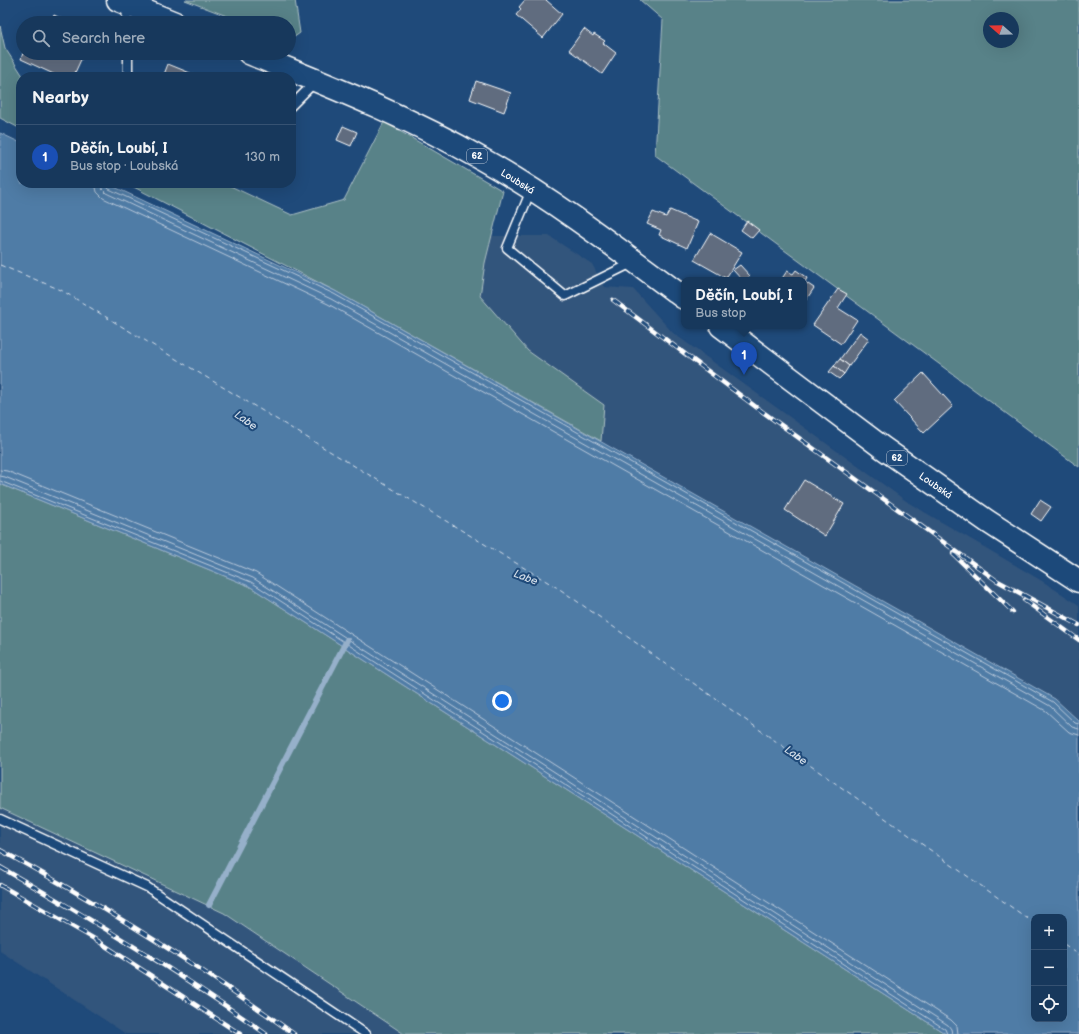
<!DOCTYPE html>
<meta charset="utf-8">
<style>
body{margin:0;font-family:"Balsamiq Sans",sans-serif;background:#203f62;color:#f1f3f6}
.controls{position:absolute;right:12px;bottom:12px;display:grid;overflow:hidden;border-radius:8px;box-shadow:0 4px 16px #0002}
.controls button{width:36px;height:36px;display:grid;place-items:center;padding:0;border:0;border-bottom:1px solid #365272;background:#17385c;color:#f1f3f6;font:20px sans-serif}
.compass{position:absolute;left:983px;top:12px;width:36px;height:36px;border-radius:50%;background:#17385c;box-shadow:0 4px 16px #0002;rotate:290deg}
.you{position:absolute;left:502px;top:701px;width:14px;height:14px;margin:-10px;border:3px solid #fff;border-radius:50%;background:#1a73e8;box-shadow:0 0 0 6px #1a73e833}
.badge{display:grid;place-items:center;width:26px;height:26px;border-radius:50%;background:#bca0f2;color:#fff;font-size:13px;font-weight:700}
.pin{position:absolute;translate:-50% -33px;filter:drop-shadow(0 1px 2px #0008)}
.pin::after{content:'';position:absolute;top:21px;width:14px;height:12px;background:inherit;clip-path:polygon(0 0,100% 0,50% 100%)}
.popup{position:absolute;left:681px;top:277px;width:126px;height:52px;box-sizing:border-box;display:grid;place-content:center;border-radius:8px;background:#17385c;filter:drop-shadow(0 1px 3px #0005);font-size:13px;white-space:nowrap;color:#9eacbb}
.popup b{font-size:15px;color:#f1f3f6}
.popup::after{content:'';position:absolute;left:50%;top:100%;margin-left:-8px;border:8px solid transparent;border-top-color:#17385c}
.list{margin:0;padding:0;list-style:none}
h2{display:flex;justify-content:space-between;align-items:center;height:52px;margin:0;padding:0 16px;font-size:17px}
h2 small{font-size:13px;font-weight:400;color:#9eacbb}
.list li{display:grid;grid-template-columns:26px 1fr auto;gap:12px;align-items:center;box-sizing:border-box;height:64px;padding:0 16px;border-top:1px solid #365272}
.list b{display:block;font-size:15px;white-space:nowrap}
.list p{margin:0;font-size:13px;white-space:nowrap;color:#9eacbb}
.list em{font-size:13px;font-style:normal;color:#9eacbb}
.icon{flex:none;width:22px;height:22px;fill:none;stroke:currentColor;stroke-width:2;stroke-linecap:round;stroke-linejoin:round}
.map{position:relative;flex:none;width:1079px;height:1034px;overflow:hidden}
.search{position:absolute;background:#17385c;box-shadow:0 4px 16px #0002;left:16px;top:16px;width:280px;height:44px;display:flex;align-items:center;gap:10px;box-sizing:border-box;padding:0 14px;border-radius:22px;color:#9eacbb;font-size:15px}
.panel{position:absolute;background:#17385c;box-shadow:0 4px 16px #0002;left:16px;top:72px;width:280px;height:116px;border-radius:16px}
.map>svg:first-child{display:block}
.built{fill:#32547c}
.green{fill:#588288;stroke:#acc0c4;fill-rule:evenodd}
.water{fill:#507ba6;stroke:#96b0ca;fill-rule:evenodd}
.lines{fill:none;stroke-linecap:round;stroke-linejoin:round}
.shore{stroke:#b9cadb;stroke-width:1}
.stream{stroke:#96b0ca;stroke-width:6}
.ferry{stroke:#d3dee9;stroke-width:1;stroke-dasharray:5 4;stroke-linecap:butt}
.building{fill:#606c7f;stroke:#fff}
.lane-casing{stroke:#fff;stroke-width:11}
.primary-casing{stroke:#fff;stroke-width:25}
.lane{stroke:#1f4a7a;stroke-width:8}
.primary{stroke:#1f4a7a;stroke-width:22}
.rail-casing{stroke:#fff;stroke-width:4.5}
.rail{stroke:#1f4a7a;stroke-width:3;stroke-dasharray:9;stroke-linecap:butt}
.labels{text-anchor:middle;stroke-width:4;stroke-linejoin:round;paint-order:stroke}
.shield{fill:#1f4a7a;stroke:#bcc9d7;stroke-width:1}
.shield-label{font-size:9px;font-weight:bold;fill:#fff}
.street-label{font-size:10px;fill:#fff;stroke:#1f4a7a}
.water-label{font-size:11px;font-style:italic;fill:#d3dee9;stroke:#1f4a7a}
</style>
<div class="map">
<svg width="1079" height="1034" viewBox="0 0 1079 1034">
<rect width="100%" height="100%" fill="#1f4a7a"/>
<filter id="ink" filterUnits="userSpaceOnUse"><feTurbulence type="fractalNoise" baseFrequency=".025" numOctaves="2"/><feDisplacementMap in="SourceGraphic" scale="8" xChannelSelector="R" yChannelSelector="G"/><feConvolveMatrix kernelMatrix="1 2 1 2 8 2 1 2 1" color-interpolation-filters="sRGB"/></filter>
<g filter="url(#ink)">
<g class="built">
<polygon points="489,236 549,236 592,264 604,287 633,289 673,333 909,503 1042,581 1079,605 1079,721 1055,699 439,349"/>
<polygon points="0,808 224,913 404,1034 126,1034 0,951"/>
</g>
<g class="green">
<polygon points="185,0 295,0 300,33 290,40 289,40 289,23 245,23"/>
<path d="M640 0H1079V467L655 155 663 20ZM989 18H1013V42H989Z"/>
<polygon points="0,26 5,48 23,76 26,77 21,77 21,129 0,118"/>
<polygon points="384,122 503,191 485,263 480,296 528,351 604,405 601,441 335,291 126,183 224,183 292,215 344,200"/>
<polygon points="0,484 249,586 946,1034 404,1034 224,913 0,808"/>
</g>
<path class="water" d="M0 133 21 143V183H106L335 291 1055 699 1079 721V1034H946L249 586 0 484ZM1034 917H1064V1019H1034Z"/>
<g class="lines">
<g class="shore">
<polyline points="95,183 97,192 103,198 328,304 1046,711 1069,732 1079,735"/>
<polyline points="101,183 102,189 106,193 331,299 1050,706 1072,727 1079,729"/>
<polyline points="106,183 106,186 109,189 334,294 1053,702 1075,723 1079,724"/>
<polyline points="0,470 7,471 256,573 951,1020 957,1026 958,1034"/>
<polyline points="0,476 5,477 253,578 948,1025 951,1029 952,1034"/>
<polyline points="0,481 251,582 945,1029 947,1034"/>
</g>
<polyline class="stream" points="209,905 347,640"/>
<g class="ferry">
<polyline points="0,265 61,290 561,590 1034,923"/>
<polyline points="1064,944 1079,955"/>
</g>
</g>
<g class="building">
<polygon points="525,0 546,0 562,14 543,38 516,15 521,9 519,7"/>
<polygon points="54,15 70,23 50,23"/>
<polygon points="584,29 593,36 594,34 605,41 603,43 616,53 602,74 569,50"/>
<polygon points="23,53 84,53 73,77 60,77 21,59"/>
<polygon points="168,64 200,77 163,77"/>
<polygon points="476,81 511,93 504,112 470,99"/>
<polygon points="343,126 357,132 351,146 337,140"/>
<polygon points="670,210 698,222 687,248 659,235 661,230 647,224 653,212 666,217"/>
<polygon points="747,221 759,230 752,238 741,230"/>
<polygon points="710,233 742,252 726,278 694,260"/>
<polygon points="740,265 750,276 746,280 742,280 733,270"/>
<polygon points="796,270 807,278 805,282 814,288 804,303 804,280 781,280 787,271 793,274"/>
<polygon points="838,289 847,294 838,308 857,320 841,344 813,325"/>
<polygon points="860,332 869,339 849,366 840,359"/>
<polygon points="840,359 849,366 844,374 834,366"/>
<polygon points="834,366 844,374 839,379 829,372"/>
<polygon points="923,373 953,406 924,433 894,401"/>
<polygon points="804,480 844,504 825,536 785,510"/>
<polygon points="1040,500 1051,507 1041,521 1031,514"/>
</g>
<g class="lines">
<defs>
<g id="lane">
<polyline points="126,4 127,23"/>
<polyline points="128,53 128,77"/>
<polyline points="291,106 316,81"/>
<polyline points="531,190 507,248 565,296 632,263"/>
<polyline points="0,819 147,887 366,1034"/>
</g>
<g id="primary">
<polyline points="118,0 175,23"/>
<path d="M249 53C327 85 407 116 480 158 552 198 618 249 684 298"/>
<polyline points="721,326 883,448 987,521 1079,581"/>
</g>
</defs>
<use href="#lane" class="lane-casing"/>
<use href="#primary" class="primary-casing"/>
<use href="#lane" class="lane"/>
<use href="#primary" class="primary"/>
<defs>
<g id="rail">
<polyline points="613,300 756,407 996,580 1079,625"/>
<polyline points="953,554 1013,612"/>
<polyline points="1024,600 1079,640"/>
<path d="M0 850C102 905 200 966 294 1034"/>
<path d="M0 867C91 919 181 973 266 1034"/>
<polyline points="0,885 98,941 240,1034"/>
</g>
</defs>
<use href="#rail" class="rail-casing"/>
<use href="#rail" class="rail"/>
</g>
</g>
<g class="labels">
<g class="shield">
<rect x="467" y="149" width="20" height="14" rx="3"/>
<rect x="887" y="451" width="20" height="14" rx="3"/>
</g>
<g class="shield-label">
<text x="477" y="159">62</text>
<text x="897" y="461">62</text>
</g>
<g class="street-label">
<text transform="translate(518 181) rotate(32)" y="4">Loubská</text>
<text transform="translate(936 485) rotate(35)" y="4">Loubská</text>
</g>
<g class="water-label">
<text transform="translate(246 420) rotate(35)" y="4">Labe</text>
<text transform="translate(526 577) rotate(21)" y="4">Labe</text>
<text transform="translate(796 755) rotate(35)" y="4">Labe</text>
</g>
</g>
</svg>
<div class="controls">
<button>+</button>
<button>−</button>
<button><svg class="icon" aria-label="locate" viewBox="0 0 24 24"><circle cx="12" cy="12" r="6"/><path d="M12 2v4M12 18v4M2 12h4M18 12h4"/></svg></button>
</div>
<svg class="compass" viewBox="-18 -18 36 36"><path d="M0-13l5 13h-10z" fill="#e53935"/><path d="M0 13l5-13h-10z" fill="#9eacbb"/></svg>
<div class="you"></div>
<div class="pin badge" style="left:744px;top:375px;background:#1a4fb4">1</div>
<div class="popup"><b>Děčín, Loubí, I</b>Bus stop</div>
<div class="search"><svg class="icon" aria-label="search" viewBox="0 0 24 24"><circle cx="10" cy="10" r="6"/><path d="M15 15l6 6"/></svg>Search here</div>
<section class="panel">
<h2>Nearby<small></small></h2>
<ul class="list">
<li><span class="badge" style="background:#1a4fb4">1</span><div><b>Děčín, Loubí, I</b><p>Bus stop · Loubská</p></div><em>130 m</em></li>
</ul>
</section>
</div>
